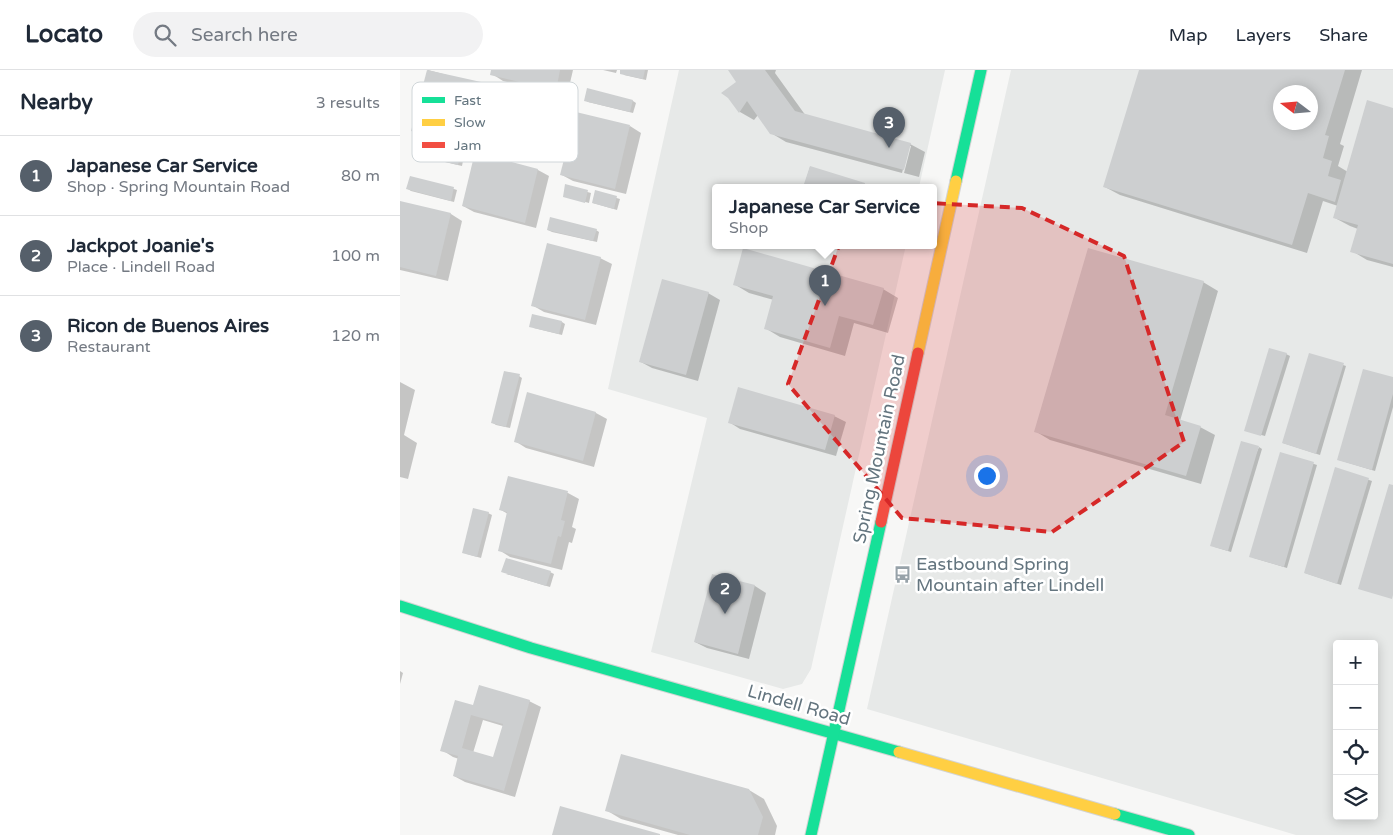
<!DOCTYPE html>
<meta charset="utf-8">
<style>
body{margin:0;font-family:"Varela Round",sans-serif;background:#f2f2f3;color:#1f2937}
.controls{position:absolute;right:15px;bottom:15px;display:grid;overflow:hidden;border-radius:5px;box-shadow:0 2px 12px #0003}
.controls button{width:45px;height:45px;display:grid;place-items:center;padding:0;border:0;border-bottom:1px solid #e0e1e3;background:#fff;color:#1f2937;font:25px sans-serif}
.compass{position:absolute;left:873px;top:15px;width:45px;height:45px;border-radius:50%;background:#fff;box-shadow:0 2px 12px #0003;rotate:286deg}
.you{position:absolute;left:586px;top:405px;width:18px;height:18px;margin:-12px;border:4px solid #fff;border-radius:50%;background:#1a73e8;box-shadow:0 0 0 8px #1a73e833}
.badge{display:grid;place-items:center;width:32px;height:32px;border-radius:50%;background:#555f6a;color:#fff;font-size:16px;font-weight:700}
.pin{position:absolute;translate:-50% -41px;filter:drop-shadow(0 1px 2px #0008)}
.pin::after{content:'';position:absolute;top:26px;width:18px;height:15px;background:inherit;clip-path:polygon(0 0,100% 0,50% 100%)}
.popup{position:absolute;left:312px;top:114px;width:225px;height:65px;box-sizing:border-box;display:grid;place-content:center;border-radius:5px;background:#fff;filter:drop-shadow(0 1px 4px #0005);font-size:16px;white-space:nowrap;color:#747a83}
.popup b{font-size:19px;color:#1f2937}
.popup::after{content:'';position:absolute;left:50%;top:100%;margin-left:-10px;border:10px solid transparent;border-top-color:#fff}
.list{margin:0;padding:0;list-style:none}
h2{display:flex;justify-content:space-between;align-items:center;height:65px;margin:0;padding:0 20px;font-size:21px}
h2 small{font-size:16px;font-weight:400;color:#747a83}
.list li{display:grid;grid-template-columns:32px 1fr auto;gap:15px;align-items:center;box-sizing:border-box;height:80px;padding:0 20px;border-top:1px solid #e0e1e3}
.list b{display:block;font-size:19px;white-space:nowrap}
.list p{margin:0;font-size:16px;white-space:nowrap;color:#747a83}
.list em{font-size:16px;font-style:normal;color:#747a83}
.icon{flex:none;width:28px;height:28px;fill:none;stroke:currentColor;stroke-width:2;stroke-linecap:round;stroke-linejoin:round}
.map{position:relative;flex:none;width:993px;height:765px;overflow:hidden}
header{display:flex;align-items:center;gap:30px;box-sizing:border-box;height:70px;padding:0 25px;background:#fff;border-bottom:1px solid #e0e1e3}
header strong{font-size:24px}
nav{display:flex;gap:28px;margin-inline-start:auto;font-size:18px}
.search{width:350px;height:45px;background:#f2f2f3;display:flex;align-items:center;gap:12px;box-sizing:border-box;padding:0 18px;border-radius:28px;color:#747a83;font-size:19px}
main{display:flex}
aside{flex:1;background:#fff}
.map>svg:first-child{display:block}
.built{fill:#e7e9e8;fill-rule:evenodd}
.shadow{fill:#0003;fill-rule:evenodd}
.building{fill:#cdcfd0;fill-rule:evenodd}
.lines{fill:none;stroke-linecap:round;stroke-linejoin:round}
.fast-casing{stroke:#d3d4d4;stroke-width:13}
.slow-casing{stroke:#d3d4d4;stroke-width:13}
.jam-casing{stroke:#d3d4d4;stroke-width:13}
.fast{stroke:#16e098;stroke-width:11}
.slow{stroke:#ffcf43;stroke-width:11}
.jam{stroke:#f24e42;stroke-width:11}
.marked{fill:#d62828;fill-opacity:0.2;stroke:#d62828;stroke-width:4;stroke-dasharray:10 6;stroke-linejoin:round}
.labels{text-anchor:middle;stroke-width:5;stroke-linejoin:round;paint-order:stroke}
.street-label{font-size:18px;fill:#64757f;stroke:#fff}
.poi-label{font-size:18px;fill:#64757f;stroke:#fff;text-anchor:start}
.key{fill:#fff;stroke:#d0d6d9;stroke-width:1}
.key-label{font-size:14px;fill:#64757f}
</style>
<header>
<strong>Locato</strong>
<div class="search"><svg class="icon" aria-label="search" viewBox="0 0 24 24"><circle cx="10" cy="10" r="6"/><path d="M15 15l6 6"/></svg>Search here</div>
<nav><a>Map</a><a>Layers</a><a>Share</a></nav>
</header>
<main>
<aside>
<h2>Nearby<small>3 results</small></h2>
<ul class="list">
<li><span class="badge">1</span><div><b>Japanese Car Service</b><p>Shop · Spring Mountain Road</p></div><em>80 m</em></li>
<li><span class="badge">2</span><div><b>Jackpot Joanie's</b><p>Place · Lindell Road</p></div><em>100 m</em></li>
<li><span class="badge">3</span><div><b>Ricon de Buenos Aires</b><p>Restaurant</p></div><em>120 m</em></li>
</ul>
</aside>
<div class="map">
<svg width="993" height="765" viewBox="0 0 993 765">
<rect width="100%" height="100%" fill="#f7f7f6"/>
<g class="built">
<polygon points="279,0 545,0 519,117 316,117 316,175 506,175 411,599 402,614 383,619 251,582 307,348 208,319"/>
<path d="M611 0H993V765H896L467 639ZM881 22H911V52H881ZM937 574H974V746H937Z"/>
</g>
<g class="shadow">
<polygon points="28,0 81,14 92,20 77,80 24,67 13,61"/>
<polygon points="93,0 173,0 167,26 103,11 92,4"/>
<polygon points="203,0 217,0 216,3"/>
<polygon points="222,0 248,0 246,10 224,5"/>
<polygon points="329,0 376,0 375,3 406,46 510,74 525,82 519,107 504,103 511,76 509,76 502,103 386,72 371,63 358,45 354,50 340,42 338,12"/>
<path d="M740 0H962L940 74 944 76 938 96 948 102 968 32 993 39V197L967 190 952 181 958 159 950 156 935 148 938 136 923 131 907 183 720 125 705 117ZM881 22H911V52H881Z"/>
<polygon points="188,20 233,31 236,33 233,43 188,32 185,30"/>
<polygon points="230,56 241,63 226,124 173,111 162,105"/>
<polygon points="61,83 64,85 62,96 19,86 15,84"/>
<polygon points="76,84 138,100 149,106 136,158 74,142 63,136"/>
<polygon points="410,97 465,114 471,117 404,117"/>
<polygon points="11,108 54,119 57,120 54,132 11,121 8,119"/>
<polygon points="166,116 191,123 189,133 164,126"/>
<polygon points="196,122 220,129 217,140 193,133"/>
<polygon points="0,132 51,144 62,151 48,211 0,200"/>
<polygon points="148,160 196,160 199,162 197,172 152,162"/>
<polygon points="200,188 212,194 196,255 144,242 132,235"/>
<polygon points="803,212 818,221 780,351 800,357 815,365 801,414 650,370 635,361"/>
<polygon points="334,214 483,219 498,228 488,263 454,253 445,286 380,267 365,258 374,230 349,223"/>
<polygon points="308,223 320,230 298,311 252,298 241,292"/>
<polygon points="162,252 165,254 162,265 134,258"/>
<polygon points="886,284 890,286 865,366 847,361"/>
<polygon points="943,295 946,296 920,385 883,373"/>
<polygon points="964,300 993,308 993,337 975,401 939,390"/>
<polygon points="119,306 122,308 110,358 96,355 93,353"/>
<polygon points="0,312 15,320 4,365 17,373 8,409 0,407"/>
<polygon points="128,324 196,343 207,349 194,397 126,378 115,371"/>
<polygon points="434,346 446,352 436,386 340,359 329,352"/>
<polygon points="859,377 862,379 831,482 815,477"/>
<polygon points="881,383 917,395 887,498 854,488"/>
<polygon points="936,399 972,411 941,515 905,503"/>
<polygon points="109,408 168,423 179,429 172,457 176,459 172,473 169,472 162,500 110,487 99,480 108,444 101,440"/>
<polygon points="88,443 92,445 81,488 67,484"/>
<polygon points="150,502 154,504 150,517 106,504"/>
<polygon points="313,505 355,516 366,523 349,589 307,578 295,572"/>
<polygon points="0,601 3,603 0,614"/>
<path d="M129 631 141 637 115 727 65 712 54 706 59 689 53 687 42 680 74 637ZM83 650 103 656 94 689 73 683Z"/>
<polygon points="349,720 364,729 377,756 375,765 278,765 221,749 206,740"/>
</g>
<g class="building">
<polygon points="27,0 81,12 66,75 11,61"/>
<polygon points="91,0 160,0 156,21 90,5"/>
<polygon points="220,0 245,0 243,9 220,4"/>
<polygon points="328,0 365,0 395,41 511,73 504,100 370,64 347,31 339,43 328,28 321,23 336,12"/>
<path d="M739 0H945L925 65 929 66 923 88 932 91 928 106 941 110 935 132 908 123 892 175 703 117ZM881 22H911V52H881Z"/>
<polygon points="187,18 233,30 230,42 184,31"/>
<polygon points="967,30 993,38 993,194 950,182 958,155 933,148"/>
<polygon points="176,42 230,55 215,119 160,105"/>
<polygon points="17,72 61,82 58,95 14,84"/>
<polygon points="75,82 138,99 125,153 62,136"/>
<polygon points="410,96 465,113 464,117 403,117"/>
<polygon points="10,106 54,117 51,131 6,119"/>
<polygon points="165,114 188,120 185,133 163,127"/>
<polygon points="195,120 217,126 214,139 192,133"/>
<polygon points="0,131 51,143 36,206 0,197"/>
<polygon points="150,147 197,159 193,171 147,160"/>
<polygon points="147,173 201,187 185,250 131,236"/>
<polygon points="343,178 484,218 473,255 439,246 430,278 364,259 373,226 333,215"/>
<polygon points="688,178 804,211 765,345 801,356 786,406 634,362"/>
<polygon points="262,209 309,222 286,305 239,292"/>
<polygon points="132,244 162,251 159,264 129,257"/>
<polygon points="869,278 887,283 861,366 844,361"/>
<polygon points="909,283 944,293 916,384 882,373"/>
<polygon points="963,299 993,307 993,324 972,400 937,390"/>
<polygon points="104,301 120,304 106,357 91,353"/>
<polygon points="338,317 435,345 425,380 328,353"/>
<polygon points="127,322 196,342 183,391 114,372"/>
<polygon points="841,371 859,376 828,481 810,476"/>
<polygon points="880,382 914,392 884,497 849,487"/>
<polygon points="935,397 969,408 937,514 904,503"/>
<polygon points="108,406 168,421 161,450 165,451 161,467 158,466 151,494 98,481 107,442 99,440"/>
<polygon points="989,414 993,415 993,525 992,529 958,519"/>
<polygon points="73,438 89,442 77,487 62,483"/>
<polygon points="106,488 151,501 146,516 101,502"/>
<polygon points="312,504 355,515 338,584 294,572"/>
<path d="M79 615 130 630 104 721 53 706 58 686 40 681 55 630 73 635ZM71 645 103 654 93 687 62 678Z"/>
<polygon points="221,684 349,719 363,747 358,765 290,765 205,741"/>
<polygon points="160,736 260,764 260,765 152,765"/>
</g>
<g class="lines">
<defs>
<g id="fast">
<polyline points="556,111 581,0"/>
<polyline points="0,536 131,578 499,682"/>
<polyline points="715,744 789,765"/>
<polyline points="411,765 481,452"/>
</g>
<g id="slow">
<polyline points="518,283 556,111"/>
<polyline points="499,682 715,744"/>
</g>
<polyline id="jam" points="481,452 518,283"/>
</defs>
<use href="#fast" class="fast-casing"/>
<use href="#slow" class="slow-casing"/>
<use href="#jam" class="jam-casing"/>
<use href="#fast" class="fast"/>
<use href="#slow" class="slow"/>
<use href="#jam" class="jam"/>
</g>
<path class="marked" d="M456 129 622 138 724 186 784 372 652 462 502 448 388 314Z"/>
<defs>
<symbol id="bus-bare" viewBox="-9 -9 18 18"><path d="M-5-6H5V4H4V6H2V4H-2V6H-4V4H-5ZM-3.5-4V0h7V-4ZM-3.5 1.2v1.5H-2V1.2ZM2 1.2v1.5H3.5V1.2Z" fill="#97a2a9" stroke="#fff" stroke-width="2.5" paint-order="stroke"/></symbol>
</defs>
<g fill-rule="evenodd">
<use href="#bus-bare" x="490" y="492" width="25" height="25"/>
</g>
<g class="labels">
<g class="street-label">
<text transform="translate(479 379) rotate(-78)" y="6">Spring Mountain Road</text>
<text transform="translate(399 635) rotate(16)" y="6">Lindell Road</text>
</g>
<g class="poi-label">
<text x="516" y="500">Eastbound Spring<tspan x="516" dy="21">Mountain after Lindell</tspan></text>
</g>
</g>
<rect x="12" y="12" width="166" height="80" rx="8" class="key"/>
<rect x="22" y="27" width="23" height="6" fill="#16e098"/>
<rect x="22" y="49" width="23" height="7" fill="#ffcf43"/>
<rect x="22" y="72" width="23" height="6" fill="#f24e42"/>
<g class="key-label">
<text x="54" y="35">Fast</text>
<text x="54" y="57">Slow</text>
<text x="54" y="80">Jam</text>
</g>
</svg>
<div class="controls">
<button>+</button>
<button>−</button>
<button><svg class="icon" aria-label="locate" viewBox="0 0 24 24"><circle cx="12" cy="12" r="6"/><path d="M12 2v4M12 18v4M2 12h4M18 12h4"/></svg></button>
<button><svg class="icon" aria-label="layers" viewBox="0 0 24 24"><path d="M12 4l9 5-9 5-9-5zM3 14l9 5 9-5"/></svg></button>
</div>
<svg class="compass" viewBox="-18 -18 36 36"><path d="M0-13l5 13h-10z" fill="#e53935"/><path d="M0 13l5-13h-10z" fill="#747a83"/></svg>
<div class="you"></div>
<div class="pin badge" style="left:425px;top:236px">1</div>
<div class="popup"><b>Japanese Car Service</b>Shop</div>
<div class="pin badge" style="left:325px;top:544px">2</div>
<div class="pin badge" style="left:489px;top:78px">3</div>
</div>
</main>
